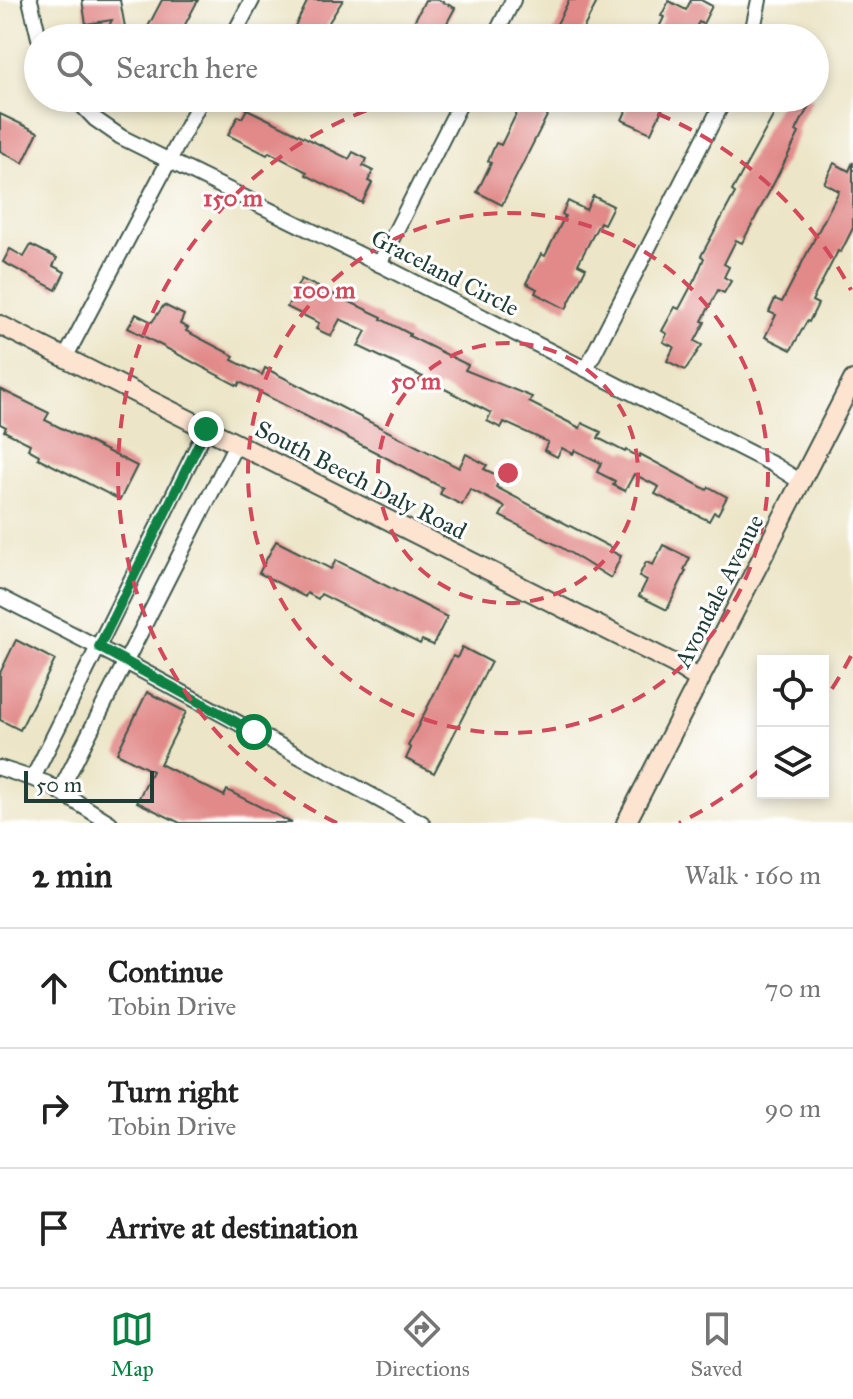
<!DOCTYPE html>
<meta charset="utf-8">
<style>
body{margin:0;font-family:"IM FELL Great Primer",serif;background:#f2f2f2;color:#222}
.controls{position:absolute;right:24px;bottom:24px;display:grid;overflow:hidden;border-radius:0px;box-shadow:0 4px 12px #0003}
.controls button{width:72px;height:72px;display:grid;place-items:center;padding:0;border:0;border-bottom:2px solid #e0e0e0;background:#fff;color:#222;font:40px sans-serif}
.scale{position:absolute;left:24px;bottom:20px;width:130px;box-sizing:border-box;padding-left:8px;border:4px solid #1f3d34;border-top:0;font-size:22px;line-height:28px;white-space:nowrap;color:#1f3d34;-webkit-text-stroke:6px #fff;paint-order:stroke}
.stop{position:absolute;width:24px;height:24px;margin:-18px;border:6px solid #0b8043;border-radius:50%;background:#fff}
.stop.end{background:#0b8043;border-color:#fff;box-shadow:0 2px 8px #0008}
.list{margin:0;padding:0;list-style:none}
h2{display:flex;justify-content:space-between;align-items:center;height:104px;margin:0;padding:0 32px;font-size:34px}
h2 small{font-size:26px;font-weight:400;color:#767676}
.list li{display:grid;grid-template-columns:52px 1fr auto;gap:24px;align-items:center;box-sizing:border-box;height:120px;padding:0 32px;border-top:2px solid #e0e0e0}
.list b{display:block;font-size:30px;white-space:nowrap}
.list p{margin:0;font-size:26px;white-space:nowrap;color:#767676}
.list em{font-size:26px;font-style:normal;color:#767676}
.icon{flex:none;width:44px;height:44px;fill:none;stroke:currentColor;stroke-width:2;stroke-linecap:round;stroke-linejoin:round}
.map{position:relative;flex:none;width:853px;height:823px;overflow:hidden}
.search{position:absolute;background:#fff;box-shadow:0 4px 12px #0003;left:24px;right:24px;top:24px;height:88px;display:flex;align-items:center;gap:20px;box-sizing:border-box;padding:0 28px;border-radius:44px;color:#767676;font-size:30px}
.sheet{height:464px;background:#fff}
nav{display:flex;justify-content:space-around;align-items:center;box-sizing:border-box;height:112px;border-top:2px solid #e0e0e0;background:#fff;font-size:22px;color:#767676}
nav a{display:grid;justify-items:center;gap:4px}
nav .on{color:#0b8043}
.map>svg:first-child{display:block}
.building{fill:#e18a89}
.lines{fill:none;stroke-linecap:round;stroke-linejoin:round}
.street-casing{stroke:#3e564a;stroke-width:18}
.secondary-casing{stroke:#3e564a;stroke-width:22}
.street{stroke:#fff;stroke-width:14}
.secondary{stroke:#fde4d1;stroke-width:18}
.route{stroke:#0b8043;stroke-width:10}
.ring{fill:none;stroke:#d1495b;stroke-width:4;stroke-dasharray:14 10}
.labels{text-anchor:middle;stroke-width:6;stroke-linejoin:round;paint-order:stroke}
.street-label{font-size:24px;fill:#1f3d34;stroke:#fff}
.centre{fill:#d1495b;stroke:#fff;stroke-width:4}
.ring-label{font-size:24px;text-anchor:middle;font-weight:bold;fill:#d1495b;stroke:#fff;stroke-width:6;stroke-linejoin:round;paint-order:stroke}
</style>
<div class="map">
<svg width="853" height="823" viewBox="0 0 853 823">
<rect width="100%" height="100%" fill="#fff"/>
<filter id="ink" filterUnits="userSpaceOnUse"><feTurbulence type="fractalNoise" baseFrequency=".0125" numOctaves="2"/><feDisplacementMap in="SourceGraphic" scale="16" xChannelSelector="R" yChannelSelector="G"/><feConvolveMatrix kernelMatrix="1 2 1 2 8 2 1 2 1" color-interpolation-filters="sRGB"/></filter>
<filter id="wash" filterUnits="userSpaceOnUse"><feTurbulence type="fractalNoise" baseFrequency=".006" numOctaves="4" result="noise"/><feDisplacementMap in="SourceGraphic" scale="32" xChannelSelector="R" yChannelSelector="G"/><feGaussianBlur stdDeviation="1.8" result="paint"/><feColorMatrix in="noise" values="0 0 0 0 0 0 0 0 0 0 0 0 0 0 0 0 0 1.4 0 .05"/><feComposite in="paint" operator="in"/></filter>
<g filter="url(#wash)">
<rect width="100%" height="100%" fill="#ece5c7"/>
<g id="blocks">
<g class="building">
<polygon points="82,0 120,0 127,38 103,38 112,20 86,24"/>
<polygon points="162,0 198,0 178,38 142,38"/>
<polygon points="308,0 343,0 319,38 289,38"/>
<polygon points="425,0 439,0 455,8 439,38 406,38"/>
<polygon points="569,0 598,0 580,35 575,32 572,38 550,38"/>
<polygon points="691,0 701,0 712,6 703,24 699,22 689,38 654,38 664,17 661,16 669,1 686,10"/>
<polygon points="524,98 546,98 554,102 502,205 477,192 491,163 488,161 496,143 501,145"/>
<polygon points="632,98 664,98 661,103 664,105 651,133 622,120"/>
<polygon points="783,98 813,98 796,131 799,133 776,179 742,243 736,240 724,264 729,267 724,277 731,281 724,293 718,290 702,321 705,322 695,341 702,345 685,370 667,361 674,347 663,342 667,334 662,331 675,307 679,309 696,277 704,258 701,256 735,193 732,191"/>
<polygon points="247,109 349,159 353,152 367,159 363,166 373,171 368,181 372,183 362,203 306,175 307,172 269,152 267,155 228,135 238,116 242,118"/>
<polygon points="0,114 38,132 23,163 0,151"/>
<polygon points="853,162 853,228 841,252 838,251 812,301 818,304 809,322 807,321 791,350 765,337 776,315 769,312 775,299 782,302 839,191 824,183 834,163 849,171"/>
<polygon points="593,196 613,206 604,224 600,222 578,264 586,268 566,309 535,293 537,289 526,283 541,254 545,256 565,216 562,214 568,201 586,210"/>
<polygon points="31,245 57,258 53,266 65,272 56,290 3,262 10,249 24,257"/>
<polygon points="301,279 382,317 381,319 410,334 409,336 468,365 465,370 532,397 529,402 580,428 582,423 601,432 598,438 625,452 626,450 639,457 640,454 707,490 709,487 727,497 718,514 714,512 709,521 655,494 659,487 634,474 625,491 613,485 615,481 597,472 601,463 575,450 573,454 562,448 557,457 544,450 548,442 504,422 501,428 487,421 491,413 439,386 438,389 421,381 423,377 358,346 366,331 340,319 331,336 316,329 319,323 287,307"/>
<polygon points="164,305 184,315 180,324 188,328 186,331 234,356 232,360 262,375 265,368 459,468 466,454 487,465 484,469 501,477 496,487 612,548 611,551 621,556 611,578 559,546 500,516 505,507 470,489 462,505 440,494 443,488 381,455 240,382 238,386 128,328 136,314 152,322"/>
<polygon points="0,389 49,413 45,420 137,466 120,500 38,458 39,455 28,449 30,444 4,431 6,427 0,424"/>
<polygon points="276,541 331,569 336,560 447,617 433,645 422,640 420,644 321,594 318,599 307,593 305,597 259,573"/>
<polygon points="663,545 690,558 684,570 686,571 667,610 639,596 647,580 639,576 646,562 653,565"/>
<polygon points="16,640 55,660 20,730 0,720 0,673"/>
<polygon points="462,647 491,662 434,773 406,759 411,748 408,746 453,656 457,658"/>
<polygon points="147,692 186,712 160,764 224,796 227,790 292,823 180,823 137,802 152,771 117,753"/>
</g>
</g>
</g>
<g filter="url(#ink)">
<use href="#blocks" fill-opacity="0" stroke="#3e564a" stroke-width="2"/>
<g class="lines">
<defs>
<g id="street">
<polyline points="30,0 39,38"/>
<polyline points="232,38 252,0"/>
<polyline points="494,38 513,0"/>
<polyline points="751,38 759,0"/>
<polyline points="75,98 95,119 121,137 379,264 774,465 801,482"/>
<polyline points="379,264 463,98"/>
<polyline points="65,358 202,98"/>
<polyline points="586,369 725,98"/>
<polyline points="0,597 115,656 422,823"/>
<polyline points="0,768 46,783 110,823"/>
<polyline points="33,778 206,429"/>
<polyline points="60,791 236,444"/>
</g>
<g id="secondary">
<polyline points="0,325 673,663 700,680"/>
<polyline points="626,823 853,380"/>
</g>
</defs>
<use href="#street" class="street-casing"/>
<use href="#secondary" class="secondary-casing"/>
<use href="#street" class="street"/>
<use href="#secondary" class="secondary"/>
</g>
</g>
<g class="lines" filter="url(#ink)">
<polyline class="route" points="206,429 99,647 254,732"/>
</g>
<g class="ring">
<circle cx="508" cy="473" r="130"/>
<circle cx="508" cy="473" r="260"/>
<path d="M851 656A389 389 0 0 1 825 699M761 769A389 389 0 0 1 679 823M337 823A389 389 0 0 1 404 98M612 98A389 389 0 0 1 851 290"/>
</g>
<g class="labels">
<g class="street-label">
<text transform="translate(445 273) rotate(27)" y="8">Graceland Circle</text>
<text transform="translate(361 480) rotate(27)" y="8">South Beech Daly Road</text>
<text transform="translate(719 591) rotate(-63)" y="8">Avondale Avenue</text>
</g>
</g>
<circle cx="508" cy="473" r="12" class="centre"/>
<g class="ring-label">
<text x="233" y="206">150 m</text>
<text x="324" y="298">100 m</text>
<text x="416" y="389">50 m</text>
</g>
</svg>
<div class="controls">
<button><svg class="icon" aria-label="locate" viewBox="0 0 24 24"><circle cx="12" cy="12" r="6"/><path d="M12 2v4M12 18v4M2 12h4M18 12h4"/></svg></button>
<button><svg class="icon" aria-label="layers" viewBox="0 0 24 24"><path d="M12 4l9 5-9 5-9-5zM3 14l9 5 9-5"/></svg></button>
</div>
<div class="scale">50 m</div>
<div class="stop" style="left:254px;top:732px"></div>
<div class="stop end" style="left:206px;top:429px"></div>
<div class="search"><svg class="icon" aria-label="search" viewBox="0 0 24 24"><circle cx="10" cy="10" r="6"/><path d="M15 15l6 6"/></svg>Search here</div>
</div>
<section class="sheet">
<h2>2 min<small>Walk · 160 m</small></h2>
<ul class="list">
<li><svg class="icon" aria-label="ahead" viewBox="0 0 24 24"><path d="M12 20V5M6 11l6-6 6 6"/></svg><div><b>Continue</b><p>Tobin Drive</p></div><em>70 m</em></li>
<li><svg class="icon" aria-label="right" viewBox="0 0 24 24"><path d="M7 20v-9h11M14 6l5 5-5 5"/></svg><div><b>Turn right</b><p>Tobin Drive</p></div><em>90 m</em></li>
<li><svg class="icon" aria-label="arrive" viewBox="0 0 24 24"><path d="M6 21V4h12l-3 4 3 4H6"/></svg><div><b>Arrive at destination</b></div></li>
</ul>
</section>
<nav>
<a class="on"><svg class="icon" aria-label="map" viewBox="0 0 24 24"><path d="M3 6l6-2 6 2 6-2v14l-6 2-6-2-6 2zM9 4v14M15 6v14"/></svg>Map</a>
<a><svg class="icon" aria-label="directions" viewBox="0 0 24 24"><path d="M12 3l9 9-9 9-9-9zM9 14v-3h6M13 9l2 2-2 2"/></svg>Directions</a>
<a><svg class="icon" aria-label="saved" viewBox="0 0 24 24"><path d="M7 4h10v16l-5-4-5 4z"/></svg>Saved</a>
</nav>
